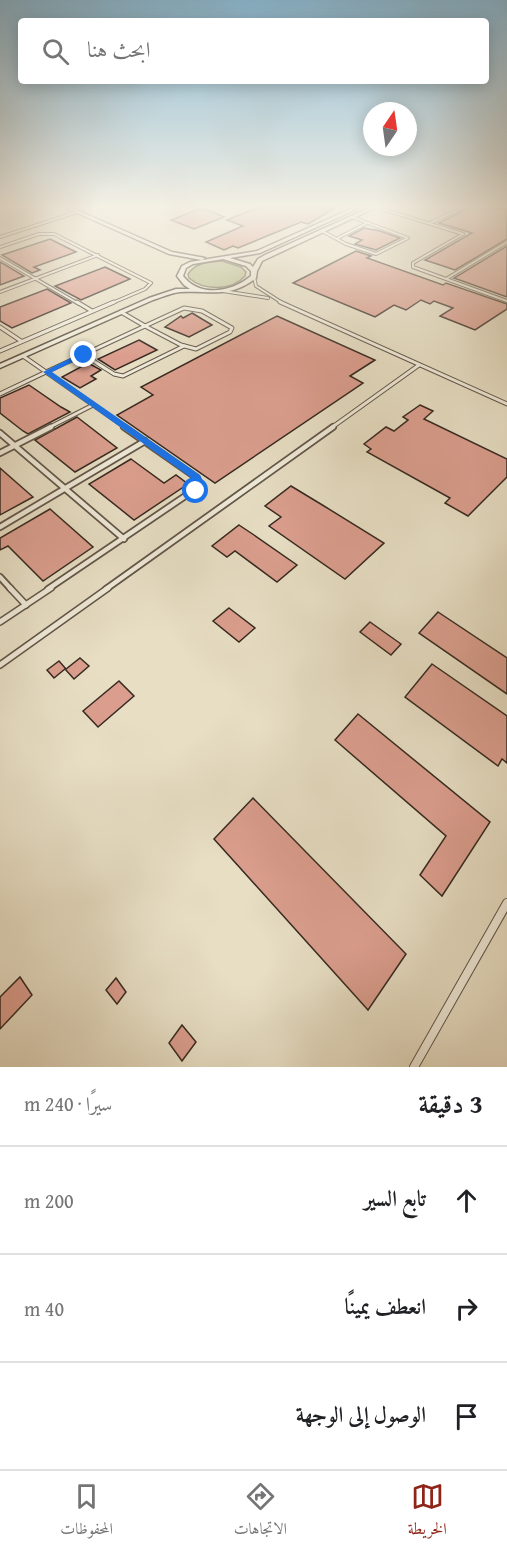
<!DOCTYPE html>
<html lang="ar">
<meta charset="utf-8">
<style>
body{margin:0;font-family:"Gentium Book Plus",Amiri,serif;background:#f6f6f6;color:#202124;direction:rtl}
.compass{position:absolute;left:363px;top:102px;width:54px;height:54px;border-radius:50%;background:#fff;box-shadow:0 3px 15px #0003;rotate:13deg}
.stop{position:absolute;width:18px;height:18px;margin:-14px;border:4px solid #1a73e8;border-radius:50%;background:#fff}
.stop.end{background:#1a73e8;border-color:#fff;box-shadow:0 2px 6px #0008}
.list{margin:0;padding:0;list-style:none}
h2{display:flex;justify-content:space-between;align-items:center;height:78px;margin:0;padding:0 24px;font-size:26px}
h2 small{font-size:20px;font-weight:400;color:#757577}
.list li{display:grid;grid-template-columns:39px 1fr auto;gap:18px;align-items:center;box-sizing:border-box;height:108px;padding:0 24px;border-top:2px solid #e0e0e0}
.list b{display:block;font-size:22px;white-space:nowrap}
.list em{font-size:20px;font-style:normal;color:#757577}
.icon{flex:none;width:33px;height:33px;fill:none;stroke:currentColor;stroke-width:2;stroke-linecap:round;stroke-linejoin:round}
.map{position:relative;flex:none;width:507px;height:1067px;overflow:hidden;direction:ltr}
.search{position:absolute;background:#fff;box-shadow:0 3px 15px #0003;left:18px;right:18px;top:18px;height:66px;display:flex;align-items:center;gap:15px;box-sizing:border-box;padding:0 21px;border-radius:6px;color:#757577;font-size:22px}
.sheet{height:402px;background:#fff}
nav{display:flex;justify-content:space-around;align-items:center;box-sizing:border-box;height:84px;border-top:2px solid #e0e0e0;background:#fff;font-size:16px;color:#757577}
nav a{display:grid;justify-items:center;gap:3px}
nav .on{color:#8f2418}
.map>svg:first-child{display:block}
.green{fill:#bcbf90;stroke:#797458;stroke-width:1.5}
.building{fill:#db9e8e;stroke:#362920;stroke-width:1.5}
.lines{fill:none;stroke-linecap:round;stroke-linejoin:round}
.service-far4-casing{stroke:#625649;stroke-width:4}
.service-far3-casing{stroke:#625649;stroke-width:5}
.service-far2-casing{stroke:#625649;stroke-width:8}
.service-far1-casing{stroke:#625649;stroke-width:8}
.service-casing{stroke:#625649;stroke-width:10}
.minor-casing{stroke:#625649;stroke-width:3}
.service-far4{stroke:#efead9;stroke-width:2}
.service-far3{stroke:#efead9;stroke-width:3}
.service-far2{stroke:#efead9;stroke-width:4.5}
.service-far1{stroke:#efead9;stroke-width:5}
.service{stroke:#efead9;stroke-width:8}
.minor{fill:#efead9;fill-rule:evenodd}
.route{fill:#1a73e8}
</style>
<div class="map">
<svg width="507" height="1067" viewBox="0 0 507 1067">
<rect width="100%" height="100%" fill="#e7dec4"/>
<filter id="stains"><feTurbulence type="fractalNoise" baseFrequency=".00333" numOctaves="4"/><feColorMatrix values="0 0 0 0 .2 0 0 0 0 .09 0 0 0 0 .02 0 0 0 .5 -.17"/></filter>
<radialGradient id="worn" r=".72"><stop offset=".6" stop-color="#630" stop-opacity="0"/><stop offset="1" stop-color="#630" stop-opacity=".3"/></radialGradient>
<path class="green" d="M222 261 241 267 246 272 245 276C232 291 204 291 189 278L188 274C196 262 210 262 222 261Z"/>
<g class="building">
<polygon points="259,207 337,207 308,224 301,222 238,248 233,246 224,250 206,242 243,226 227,220"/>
<polygon points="470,207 507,209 507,239 455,270 425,260 472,233 439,223"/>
<polygon points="202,208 224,217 194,229 171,220"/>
<polygon points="364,228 380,231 400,238 376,250 355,244 362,240 349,236"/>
<polygon points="50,239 76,252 34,267 40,270 32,273 2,255"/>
<polygon points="507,246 507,297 454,278"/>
<polygon points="356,251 371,256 367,258 443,285 446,283 507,304 507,309 475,330 440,316 453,308 434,301 430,304 421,300 406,310 394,305 375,317 293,283"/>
<polygon points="0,262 24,276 0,285"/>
<polygon points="105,267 130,279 81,300 55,286"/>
<polygon points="47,289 71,303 12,328 0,321 0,307"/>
<polygon points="192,313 212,325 189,337 165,327 181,316 183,318"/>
<polygon points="277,316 375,360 350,376 363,383 215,483 117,415 153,395 141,387"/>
<polygon points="139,340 157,350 115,370 98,359"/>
<polygon points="88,363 101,370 91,376 96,379 80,388 62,377"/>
<polygon points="29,385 61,407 70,412 28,434 23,431 0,413 0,398"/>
<polygon points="420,405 433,411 424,419 507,459 507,477 468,516 445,503 450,498 367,452 371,449 364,444 386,427 394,431 408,420 403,417"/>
<polygon points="77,417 117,448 75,472 35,440"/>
<polygon points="131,459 164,483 176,475 188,484 134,520 89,484"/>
<polygon points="0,468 33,497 0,515"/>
<polygon points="291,486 324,506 384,543 345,579 269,526 281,517 265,506"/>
<polygon points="50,509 93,547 43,581 8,546 0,550 0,538"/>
<polygon points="239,525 254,535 297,565 277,582 235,551 227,557 212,546"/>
<polygon points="229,608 255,628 239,642 213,621"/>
<polygon points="438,612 507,658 507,694 419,633"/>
<polygon points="370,622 401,644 391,655 360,632"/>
<polygon points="80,658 89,666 74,679 65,669 54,678 47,670 59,661 66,669"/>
<polygon points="432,664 507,716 507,763 502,759 498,766 405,697"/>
<polygon points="119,681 134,696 98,727 83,711"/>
<polygon points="358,714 490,822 442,896 420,875 446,836 335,740"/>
<polygon points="253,798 406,954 368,1010 214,839"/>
<polygon points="20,977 32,995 0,1029 0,997"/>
<polygon points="116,978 126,992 117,1004 106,990"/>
<polygon points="182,1025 196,1042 182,1061 169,1043"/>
</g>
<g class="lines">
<defs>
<g id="service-far4">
<polyline points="376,207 463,234"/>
<polyline points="430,223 464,207"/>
<polyline points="322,231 346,244 376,254 408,238 352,217"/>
<polyline points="463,234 413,263 413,267 507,301"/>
<polyline points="0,237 77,212"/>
<polyline points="338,238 367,223"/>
<polyline points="0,247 39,234 54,234 151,283 145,289 110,304"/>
<polyline points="0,258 79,304"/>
<polyline points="254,277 256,286 284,304"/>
<polyline points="446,279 507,242"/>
<polyline points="223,291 268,298"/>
<polyline points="0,292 98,255"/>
</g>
<g id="service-far3">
<polyline points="77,302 92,311"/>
<polyline points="280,302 507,404"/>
<polygon points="184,308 202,311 232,328 230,332 196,349 181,345 145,326"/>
<polyline points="121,312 145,326"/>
<polyline points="0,327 21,341"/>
<polyline points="0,351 114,302"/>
<polyline points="84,355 114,374 123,376 184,346"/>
<polyline points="23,356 46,372 145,326"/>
<polyline points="0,394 46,372 126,428"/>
<polyline points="48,428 93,405"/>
<polyline points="331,428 419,365"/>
</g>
<g id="service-far2">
<polyline points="0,433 124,539"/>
<polyline points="0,453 51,427"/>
<polyline points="0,527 145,441"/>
<polyline points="0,577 11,589"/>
<polyline points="48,589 200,486 197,478 124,427"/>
<polyline points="106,589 333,427"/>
</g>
<g id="service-far1">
<polyline points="10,588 26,605"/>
<polyline points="0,622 51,588"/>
<polyline points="0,665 108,588"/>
</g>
<polyline id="service" points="414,1067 507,903"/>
<g id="minor">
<polygon points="64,207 70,207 172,252 205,258 202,260 169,254"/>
<path d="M355 207H361L260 253 230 258 250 264 253 267 258 259 265 255 371 207H377L262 261 257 271 256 278C230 299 209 290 180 292 171 293 162 297 153 300L0 368V364L149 298 176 289H190L184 285 177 276 182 266 190 262 257 251ZM223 259 246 266 251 271V276C232 292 200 298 183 276L186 268 193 264Z"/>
</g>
</defs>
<use href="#service-far4" class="service-far4-casing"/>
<use href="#service-far3" class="service-far3-casing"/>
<use href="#service-far2" class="service-far2-casing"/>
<use href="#service-far1" class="service-far1-casing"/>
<use href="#service" class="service-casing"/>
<use href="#minor" class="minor-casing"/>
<use href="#service-far4" class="service-far4"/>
<use href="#service-far3" class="service-far3"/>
<use href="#service-far2" class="service-far2"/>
<use href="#service-far1" class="service-far1"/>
<use href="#service" class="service"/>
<use href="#minor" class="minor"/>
</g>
<linearGradient id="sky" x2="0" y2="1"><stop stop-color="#87b7d2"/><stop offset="0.58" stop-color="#f4f0e4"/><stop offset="1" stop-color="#f4f0e4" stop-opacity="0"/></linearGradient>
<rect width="507" height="356" fill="url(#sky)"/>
<polygon class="route" points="81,353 87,355 52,372 200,475 205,486 199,493 191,491 196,485 193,479 43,372"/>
<rect width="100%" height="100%" filter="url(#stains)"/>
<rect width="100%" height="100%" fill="url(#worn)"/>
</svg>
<svg class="compass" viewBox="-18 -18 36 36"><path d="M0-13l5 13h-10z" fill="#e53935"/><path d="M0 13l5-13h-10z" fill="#757577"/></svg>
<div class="stop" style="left:196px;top:491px"></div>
<div class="stop end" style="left:84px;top:355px"></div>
<div class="search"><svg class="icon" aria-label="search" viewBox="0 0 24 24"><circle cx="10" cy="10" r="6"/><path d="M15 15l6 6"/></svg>ابحث هنا</div>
</div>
<section class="sheet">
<h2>3 دقيقة<small>سيرًا · 240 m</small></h2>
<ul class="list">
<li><svg class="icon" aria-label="ahead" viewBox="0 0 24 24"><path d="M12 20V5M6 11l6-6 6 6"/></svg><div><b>تابع السير</b></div><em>200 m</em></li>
<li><svg class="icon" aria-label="right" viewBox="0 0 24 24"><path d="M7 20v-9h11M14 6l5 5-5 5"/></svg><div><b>انعطف يمينًا</b></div><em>40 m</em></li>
<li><svg class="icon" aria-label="arrive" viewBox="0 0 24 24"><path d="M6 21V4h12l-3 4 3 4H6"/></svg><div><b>الوصول إلى الوجهة</b></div></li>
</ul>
</section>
<nav>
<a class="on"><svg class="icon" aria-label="map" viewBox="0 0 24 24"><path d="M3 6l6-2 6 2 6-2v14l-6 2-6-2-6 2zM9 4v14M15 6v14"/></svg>الخريطة</a>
<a><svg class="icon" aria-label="directions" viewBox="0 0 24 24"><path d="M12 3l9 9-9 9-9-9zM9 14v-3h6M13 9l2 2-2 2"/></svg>الاتجاهات</a>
<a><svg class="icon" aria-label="saved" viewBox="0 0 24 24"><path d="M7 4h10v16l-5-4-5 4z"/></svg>المحفوظات</a>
</nav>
